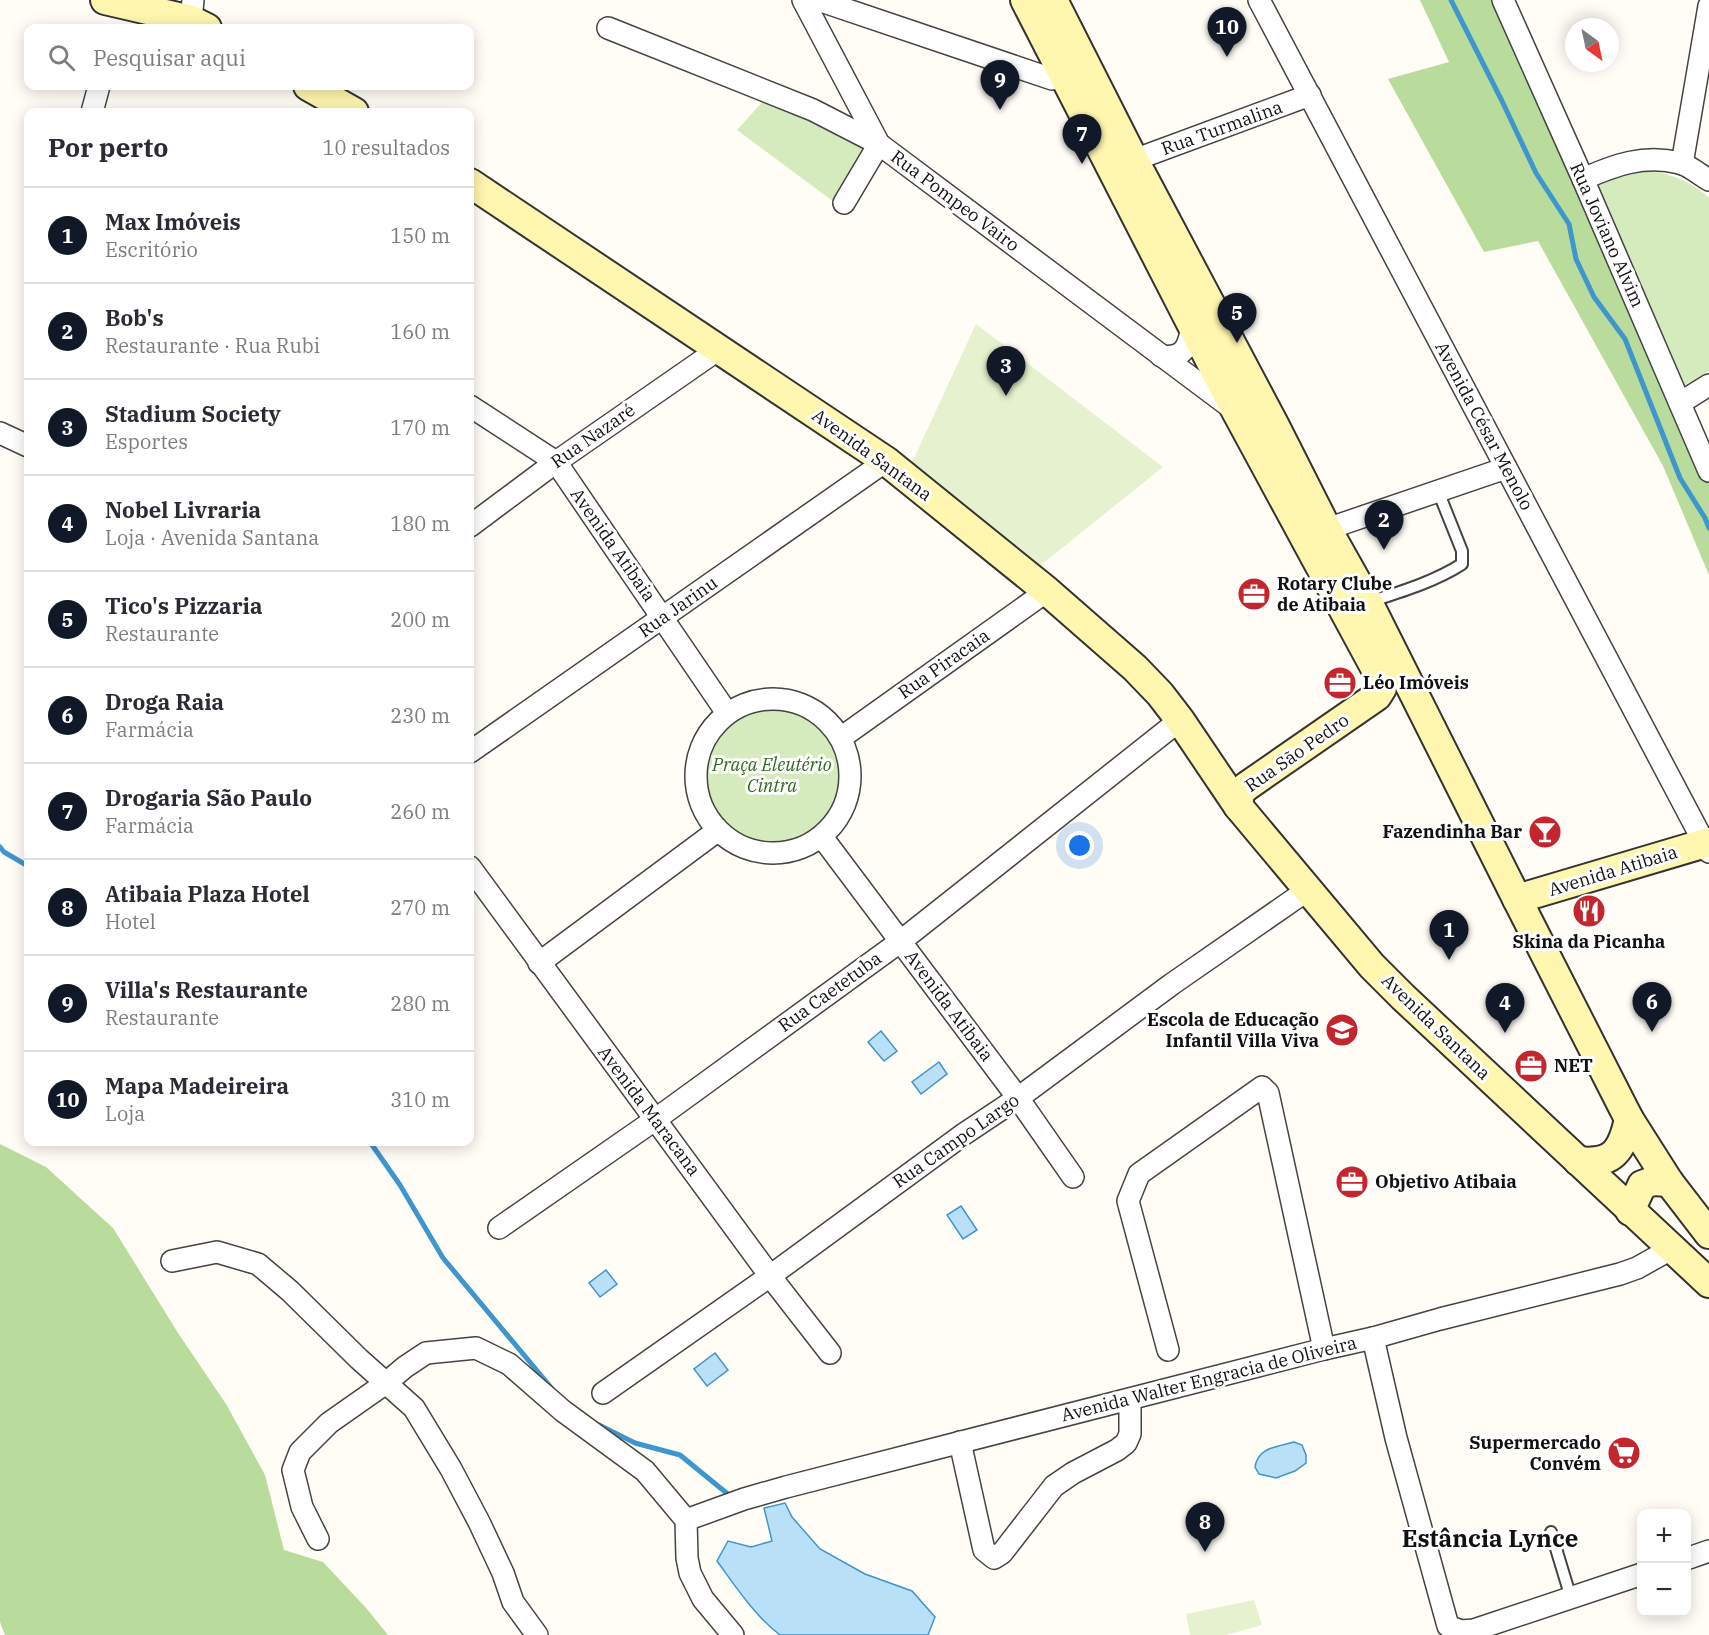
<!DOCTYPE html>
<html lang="pt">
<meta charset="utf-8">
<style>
body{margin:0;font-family:"IBM Plex Serif",serif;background:#f7f7f7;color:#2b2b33}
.controls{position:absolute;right:18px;bottom:18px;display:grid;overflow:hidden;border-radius:12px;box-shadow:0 3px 15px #0003}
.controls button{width:54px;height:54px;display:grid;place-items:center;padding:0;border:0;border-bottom:2px solid #e1e1e2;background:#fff;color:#2b2b33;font:30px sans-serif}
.compass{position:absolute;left:1565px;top:18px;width:54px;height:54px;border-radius:50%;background:#fff;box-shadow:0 3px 15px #0003;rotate:147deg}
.you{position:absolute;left:1080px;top:846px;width:21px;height:21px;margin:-15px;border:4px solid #fff;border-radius:50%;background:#1a73e8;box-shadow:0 0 0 9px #1a73e833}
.badge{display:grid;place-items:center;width:39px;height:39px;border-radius:50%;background:#111827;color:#fff;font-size:20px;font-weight:700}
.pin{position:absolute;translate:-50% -50px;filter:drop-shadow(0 2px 3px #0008)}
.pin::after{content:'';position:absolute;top:32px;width:21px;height:18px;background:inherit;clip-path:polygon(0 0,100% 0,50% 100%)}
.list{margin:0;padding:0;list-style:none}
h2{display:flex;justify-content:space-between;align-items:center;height:78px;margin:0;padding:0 24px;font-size:26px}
h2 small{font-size:20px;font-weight:400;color:#7c7c81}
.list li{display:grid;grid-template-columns:39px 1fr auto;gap:18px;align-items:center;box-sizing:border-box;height:96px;padding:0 24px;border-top:2px solid #e1e1e2}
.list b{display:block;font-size:22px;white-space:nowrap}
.list p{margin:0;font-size:20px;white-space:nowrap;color:#7c7c81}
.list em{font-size:20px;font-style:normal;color:#7c7c81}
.icon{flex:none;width:33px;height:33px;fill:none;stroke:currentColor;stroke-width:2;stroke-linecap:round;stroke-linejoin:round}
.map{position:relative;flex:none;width:1709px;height:1635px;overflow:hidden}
.search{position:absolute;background:#fff;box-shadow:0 3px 15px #0003;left:24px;top:24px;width:450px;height:66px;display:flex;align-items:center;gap:15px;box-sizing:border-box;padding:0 21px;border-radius:12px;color:#7c7c81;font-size:22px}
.panel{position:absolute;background:#fff;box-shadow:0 3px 15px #0003;left:24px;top:108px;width:450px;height:1038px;border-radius:12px}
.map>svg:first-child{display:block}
.green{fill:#d5ebbd}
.forest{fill:#b9dc9c}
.pitch{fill:#e6f2cf}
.water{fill:#b9e0f7;stroke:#3f96cf;stroke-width:1.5}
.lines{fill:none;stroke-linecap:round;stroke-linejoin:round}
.stream{stroke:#3f96cf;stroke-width:5}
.lane-casing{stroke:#444;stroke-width:14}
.street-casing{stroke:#444;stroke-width:24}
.secondary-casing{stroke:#333;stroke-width:32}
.lane{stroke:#fff;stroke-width:10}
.street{stroke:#fff;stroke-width:21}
.secondary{stroke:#fff6b0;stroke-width:28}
.labels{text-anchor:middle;stroke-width:6;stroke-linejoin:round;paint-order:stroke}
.street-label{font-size:18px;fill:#111;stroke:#fff}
.poi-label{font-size:18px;font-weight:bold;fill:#111;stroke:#fff;text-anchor:start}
.park-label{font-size:18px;font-style:italic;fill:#2f6b1f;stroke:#fff}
.district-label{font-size:24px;font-weight:bold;fill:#111;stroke:#fff}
</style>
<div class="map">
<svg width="1709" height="1635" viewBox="0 0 1709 1635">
<rect width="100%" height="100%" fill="#fffdf5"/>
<g class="green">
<polygon points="766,98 868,147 838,205 737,130"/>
<path d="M1646 170C1672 175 1688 179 1709 198V371L1685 385 1590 183 1612 174Z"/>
<circle cx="773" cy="776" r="77"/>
</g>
<g class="forest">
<polygon points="1420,0 1503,0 1709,472 1709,575 1663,466 1538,241 1484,252 1388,79 1449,62"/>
<polygon points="0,1144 46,1167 113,1228 178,1333 226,1404 265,1475 284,1550 323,1562 367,1609 388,1635 5,1635 0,1622"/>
</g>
<g class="pitch">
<polygon points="976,324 1163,467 1036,569 910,467"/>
<polygon points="1254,1600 1262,1625 1226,1635 1190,1635 1186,1614"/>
</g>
<g class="water">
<polygon points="881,1031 897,1051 884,1061 868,1042"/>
<polygon points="939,1062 947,1074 921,1094 912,1082"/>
<polygon points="961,1206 977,1230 963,1239 947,1215"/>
<polygon points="606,1270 617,1284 600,1297 589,1283"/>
<polygon points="715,1353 728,1370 707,1386 694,1369"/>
<path d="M1294 1442 1302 1445 1306 1455V1463L1295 1471 1276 1478 1259 1474 1255 1467C1258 1447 1277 1447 1294 1442Z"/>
<path d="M785 1503 792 1517 820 1549 865 1574 912 1591 935 1617 928 1635H780C755 1616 736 1587 717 1561L728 1541 751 1547 772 1541 764 1508Z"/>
</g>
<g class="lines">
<g class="stream">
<polyline points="1451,0 1502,101 1536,173 1569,224 1576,259 1594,297 1625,339 1680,478 1705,518 1709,528"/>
<polyline points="0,847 4,852 28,866"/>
<polyline points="370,1142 400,1185 443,1258 554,1391"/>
<polyline points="599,1425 635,1443 680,1455 729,1495"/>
</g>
<defs>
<g id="lane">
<path d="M1369 602C1400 592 1434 582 1462 564V551L1438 491"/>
<polyline points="1551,1532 1571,1598"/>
</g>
<g id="street">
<polyline points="803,0 879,144 1233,409"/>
<polyline points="818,0 1052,79 1061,71 1074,65"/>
<polyline points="1259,0 1709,852"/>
<polyline points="1503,0 1583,179 1709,471"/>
<polyline points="191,20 193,0"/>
<polyline points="608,28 813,110 879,144"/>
<polyline points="92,112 99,86"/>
<polyline points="1134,160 1310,95"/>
<polyline points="1682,164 1709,6"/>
<path d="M1583 179C1615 165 1644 154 1680 163 1690 166 1700 175 1709 180"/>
<polyline points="844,203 879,144"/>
<path d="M1161 356C1185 359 1189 346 1192 325"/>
<polyline points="1680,403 1709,385"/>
<polyline points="470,406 556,462 727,713"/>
<polyline points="0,433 28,446"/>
<polyline points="470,526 556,462 719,349"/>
<polyline points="1327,529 1506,468"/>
<circle cx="773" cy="776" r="77"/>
<polyline points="842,737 1047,591"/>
<polyline points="470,752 886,461"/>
<polyline points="822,837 1018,1098 1073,1177"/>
<polyline points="470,867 770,1276 830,1353"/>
<polyline points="539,963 717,831"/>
<polyline points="499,1228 656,1119 901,941 1180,720"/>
<polyline points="172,1261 217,1252 258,1264 290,1291 359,1359 414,1408 451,1469 479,1522 503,1573 513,1602 537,1635"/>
<polyline points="1373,1338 1396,1438 1448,1626 1461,1631 1474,1630 1642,1574"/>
<polyline points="1168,1350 1128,1201 1139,1174 1262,1087 1268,1093 1324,1349"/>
<polyline points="603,1393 770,1276 964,1134 1018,1098 1172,984 1309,889"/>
<polyline points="960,1442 984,1550 994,1558 1002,1553 1054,1486 1073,1473 1117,1450 1126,1443 1130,1434 1130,1400"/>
<polyline points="686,1520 744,1499 786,1487 1324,1349 1373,1338 1440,1319 1620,1274 1637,1268 1671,1249"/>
<polyline points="318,1539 302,1507 293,1470 300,1452 329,1423 386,1383 405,1367 426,1353 476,1348 509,1364 563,1411 645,1471 686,1520 687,1558 690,1573 703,1599 733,1635"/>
<polyline points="1686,1559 1709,1551"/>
</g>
<g id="secondary">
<polyline points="105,0 191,20 207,28"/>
<polyline points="1025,0 1236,411 1380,677 1382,688 1377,696 1247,786 1240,792 1238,806"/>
<polyline points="1053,0 1134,160 1275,426 1327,529 1368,602 1517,899 1629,1119 1669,1182 1709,1234"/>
<polyline points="308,86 354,112"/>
<polyline points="470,183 886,461 1047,591 1135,668 1160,694 1180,720 1238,806 1372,966 1403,997 1709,1283"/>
<polyline points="1517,899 1709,842"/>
<path d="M1578 1161C1613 1165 1622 1151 1629 1119"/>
<polyline points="1630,1211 1642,1185 1653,1181 1669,1182"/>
</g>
</defs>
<use href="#lane" class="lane-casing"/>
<use href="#street" class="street-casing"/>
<use href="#secondary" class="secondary-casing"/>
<use href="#lane" class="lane"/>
<use href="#street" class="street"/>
<use href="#secondary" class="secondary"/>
</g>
<defs>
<symbol id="office-disc" viewBox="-11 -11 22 22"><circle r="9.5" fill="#c4262e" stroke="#fff"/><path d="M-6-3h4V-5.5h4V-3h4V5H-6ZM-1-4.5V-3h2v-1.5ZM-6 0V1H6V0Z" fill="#fff"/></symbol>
<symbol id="bar-disc" viewBox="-11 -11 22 22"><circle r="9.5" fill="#c4262e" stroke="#fff"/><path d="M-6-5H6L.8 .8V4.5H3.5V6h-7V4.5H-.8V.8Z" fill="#fff"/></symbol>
<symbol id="restaurant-disc" viewBox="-11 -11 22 22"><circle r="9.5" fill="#c4262e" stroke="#fff"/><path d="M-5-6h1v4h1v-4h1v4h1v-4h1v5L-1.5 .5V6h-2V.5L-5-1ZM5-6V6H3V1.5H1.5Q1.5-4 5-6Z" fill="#fff"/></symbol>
<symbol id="school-disc" viewBox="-11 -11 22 22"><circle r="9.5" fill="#c4262e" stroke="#fff"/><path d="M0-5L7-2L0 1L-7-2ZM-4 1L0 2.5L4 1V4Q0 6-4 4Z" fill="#fff"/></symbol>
<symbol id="supermarket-disc" viewBox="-11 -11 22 22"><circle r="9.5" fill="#c4262e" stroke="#fff"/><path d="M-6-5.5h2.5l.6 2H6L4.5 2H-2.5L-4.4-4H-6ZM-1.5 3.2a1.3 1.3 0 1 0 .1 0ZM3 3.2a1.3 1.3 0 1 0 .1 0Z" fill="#fff"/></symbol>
</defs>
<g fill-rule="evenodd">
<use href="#office-disc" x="1235" y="575" width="38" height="38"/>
<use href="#office-disc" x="1321" y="664" width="38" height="38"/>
<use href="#bar-disc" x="1526" y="813" width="38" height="38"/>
<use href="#restaurant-disc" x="1570" y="892" width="38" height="38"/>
<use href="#school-disc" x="1323" y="1011" width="38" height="38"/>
<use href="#office-disc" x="1512" y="1047" width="38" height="38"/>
<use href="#office-disc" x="1333" y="1163" width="38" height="38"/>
<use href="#supermarket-disc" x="1605" y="1434" width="38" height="38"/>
</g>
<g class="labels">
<g class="street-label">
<text transform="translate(1222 128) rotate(-20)" y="6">Rua Turmalina</text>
<text transform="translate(955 201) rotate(37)" y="6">Rua Pompeo Vairo</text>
<text transform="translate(1607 235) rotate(66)" y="6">Rua Joviano Alvim</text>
<text transform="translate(1484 426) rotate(62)" y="6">Avenida César Menolo</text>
<text transform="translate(593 436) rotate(-35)" y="6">Rua Nazaré</text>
<text transform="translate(872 455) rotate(36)" y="6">Avenida Santana</text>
<text transform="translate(613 545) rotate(55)" y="6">Avenida Atibaia</text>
<text transform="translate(678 607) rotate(-35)" y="6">Rua Jarinu</text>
<text transform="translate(944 664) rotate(-35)" y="6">Rua Piracaia</text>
<text transform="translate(1297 753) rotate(-35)" y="6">Rua São Pedro</text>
<text transform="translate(1613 871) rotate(-17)" y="6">Avenida Atibaia</text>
<text transform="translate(830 992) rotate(-36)" y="6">Rua Caetetuba</text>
<text transform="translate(949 1006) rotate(53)" y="6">Avenida Atibaia</text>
<text transform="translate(1436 1027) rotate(44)" y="6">Avenida Santana</text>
<text transform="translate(649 1111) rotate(53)" y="6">Avenida Maracana</text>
<text transform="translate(956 1141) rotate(-35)" y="6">Rua Campo Largo</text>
<text transform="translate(1209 1379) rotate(-14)" y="6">Avenida Walter Engracia de Oliveira</text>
</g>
<g class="poi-label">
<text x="1277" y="590">Rotary Clube<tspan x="1277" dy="21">de Atibaia</tspan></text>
<text x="1363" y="689">Léo Imóveis</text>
<text x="1522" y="838" text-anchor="end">Fazendinha Bar</text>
<text x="1589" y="948" text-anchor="middle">Skina da Picanha</text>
<text x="1319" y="1026" text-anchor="end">Escola de Educação<tspan x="1319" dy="21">Infantil Villa Viva</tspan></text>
<text x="1554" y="1072">NET</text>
<text x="1375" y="1188">Objetivo Atibaia</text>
<text x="1601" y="1449" text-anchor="end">Supermercado<tspan x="1601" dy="21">Convém</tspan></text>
</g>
<g class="park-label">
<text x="772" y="771">Praça Eleutério<tspan x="772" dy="21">Cintra</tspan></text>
</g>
<g class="district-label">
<text x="1490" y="1547">Estância Lynce</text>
</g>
</g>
</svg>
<div class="controls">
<button>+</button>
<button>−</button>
</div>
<svg class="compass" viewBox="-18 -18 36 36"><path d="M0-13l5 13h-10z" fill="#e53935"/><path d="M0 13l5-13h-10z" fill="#7c7c81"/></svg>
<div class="you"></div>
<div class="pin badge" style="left:1449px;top:960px">1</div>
<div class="pin badge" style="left:1384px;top:550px">2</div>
<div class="pin badge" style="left:1006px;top:396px">3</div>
<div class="pin badge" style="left:1505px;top:1033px">4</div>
<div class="pin badge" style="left:1237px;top:343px">5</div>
<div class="pin badge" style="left:1652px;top:1032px">6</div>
<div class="pin badge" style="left:1082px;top:164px">7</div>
<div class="pin badge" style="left:1205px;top:1552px">8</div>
<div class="pin badge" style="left:1000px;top:110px">9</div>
<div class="pin badge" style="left:1227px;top:57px">10</div>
<div class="search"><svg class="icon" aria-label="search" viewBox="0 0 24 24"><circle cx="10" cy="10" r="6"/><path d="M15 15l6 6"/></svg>Pesquisar aqui</div>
<section class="panel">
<h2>Por perto<small>10 resultados</small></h2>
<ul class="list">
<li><span class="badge">1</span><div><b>Max Imóveis</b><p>Escritório</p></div><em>150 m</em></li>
<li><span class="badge">2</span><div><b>Bob's</b><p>Restaurante · Rua Rubi</p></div><em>160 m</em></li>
<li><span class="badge">3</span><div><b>Stadium Society</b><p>Esportes</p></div><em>170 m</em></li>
<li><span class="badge">4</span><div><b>Nobel Livraria</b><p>Loja · Avenida Santana</p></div><em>180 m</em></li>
<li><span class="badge">5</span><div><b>Tico's Pizzaria</b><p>Restaurante</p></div><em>200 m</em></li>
<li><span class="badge">6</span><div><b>Droga Raia</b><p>Farmácia</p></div><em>230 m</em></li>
<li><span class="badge">7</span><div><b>Drogaria São Paulo</b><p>Farmácia</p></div><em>260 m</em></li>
<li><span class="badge">8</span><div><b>Atibaia Plaza Hotel</b><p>Hotel</p></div><em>270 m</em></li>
<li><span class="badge">9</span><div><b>Villa's Restaurante</b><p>Restaurante</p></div><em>280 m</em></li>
<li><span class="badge">10</span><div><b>Mapa Madeireira</b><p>Loja</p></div><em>310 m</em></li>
</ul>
</section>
</div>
